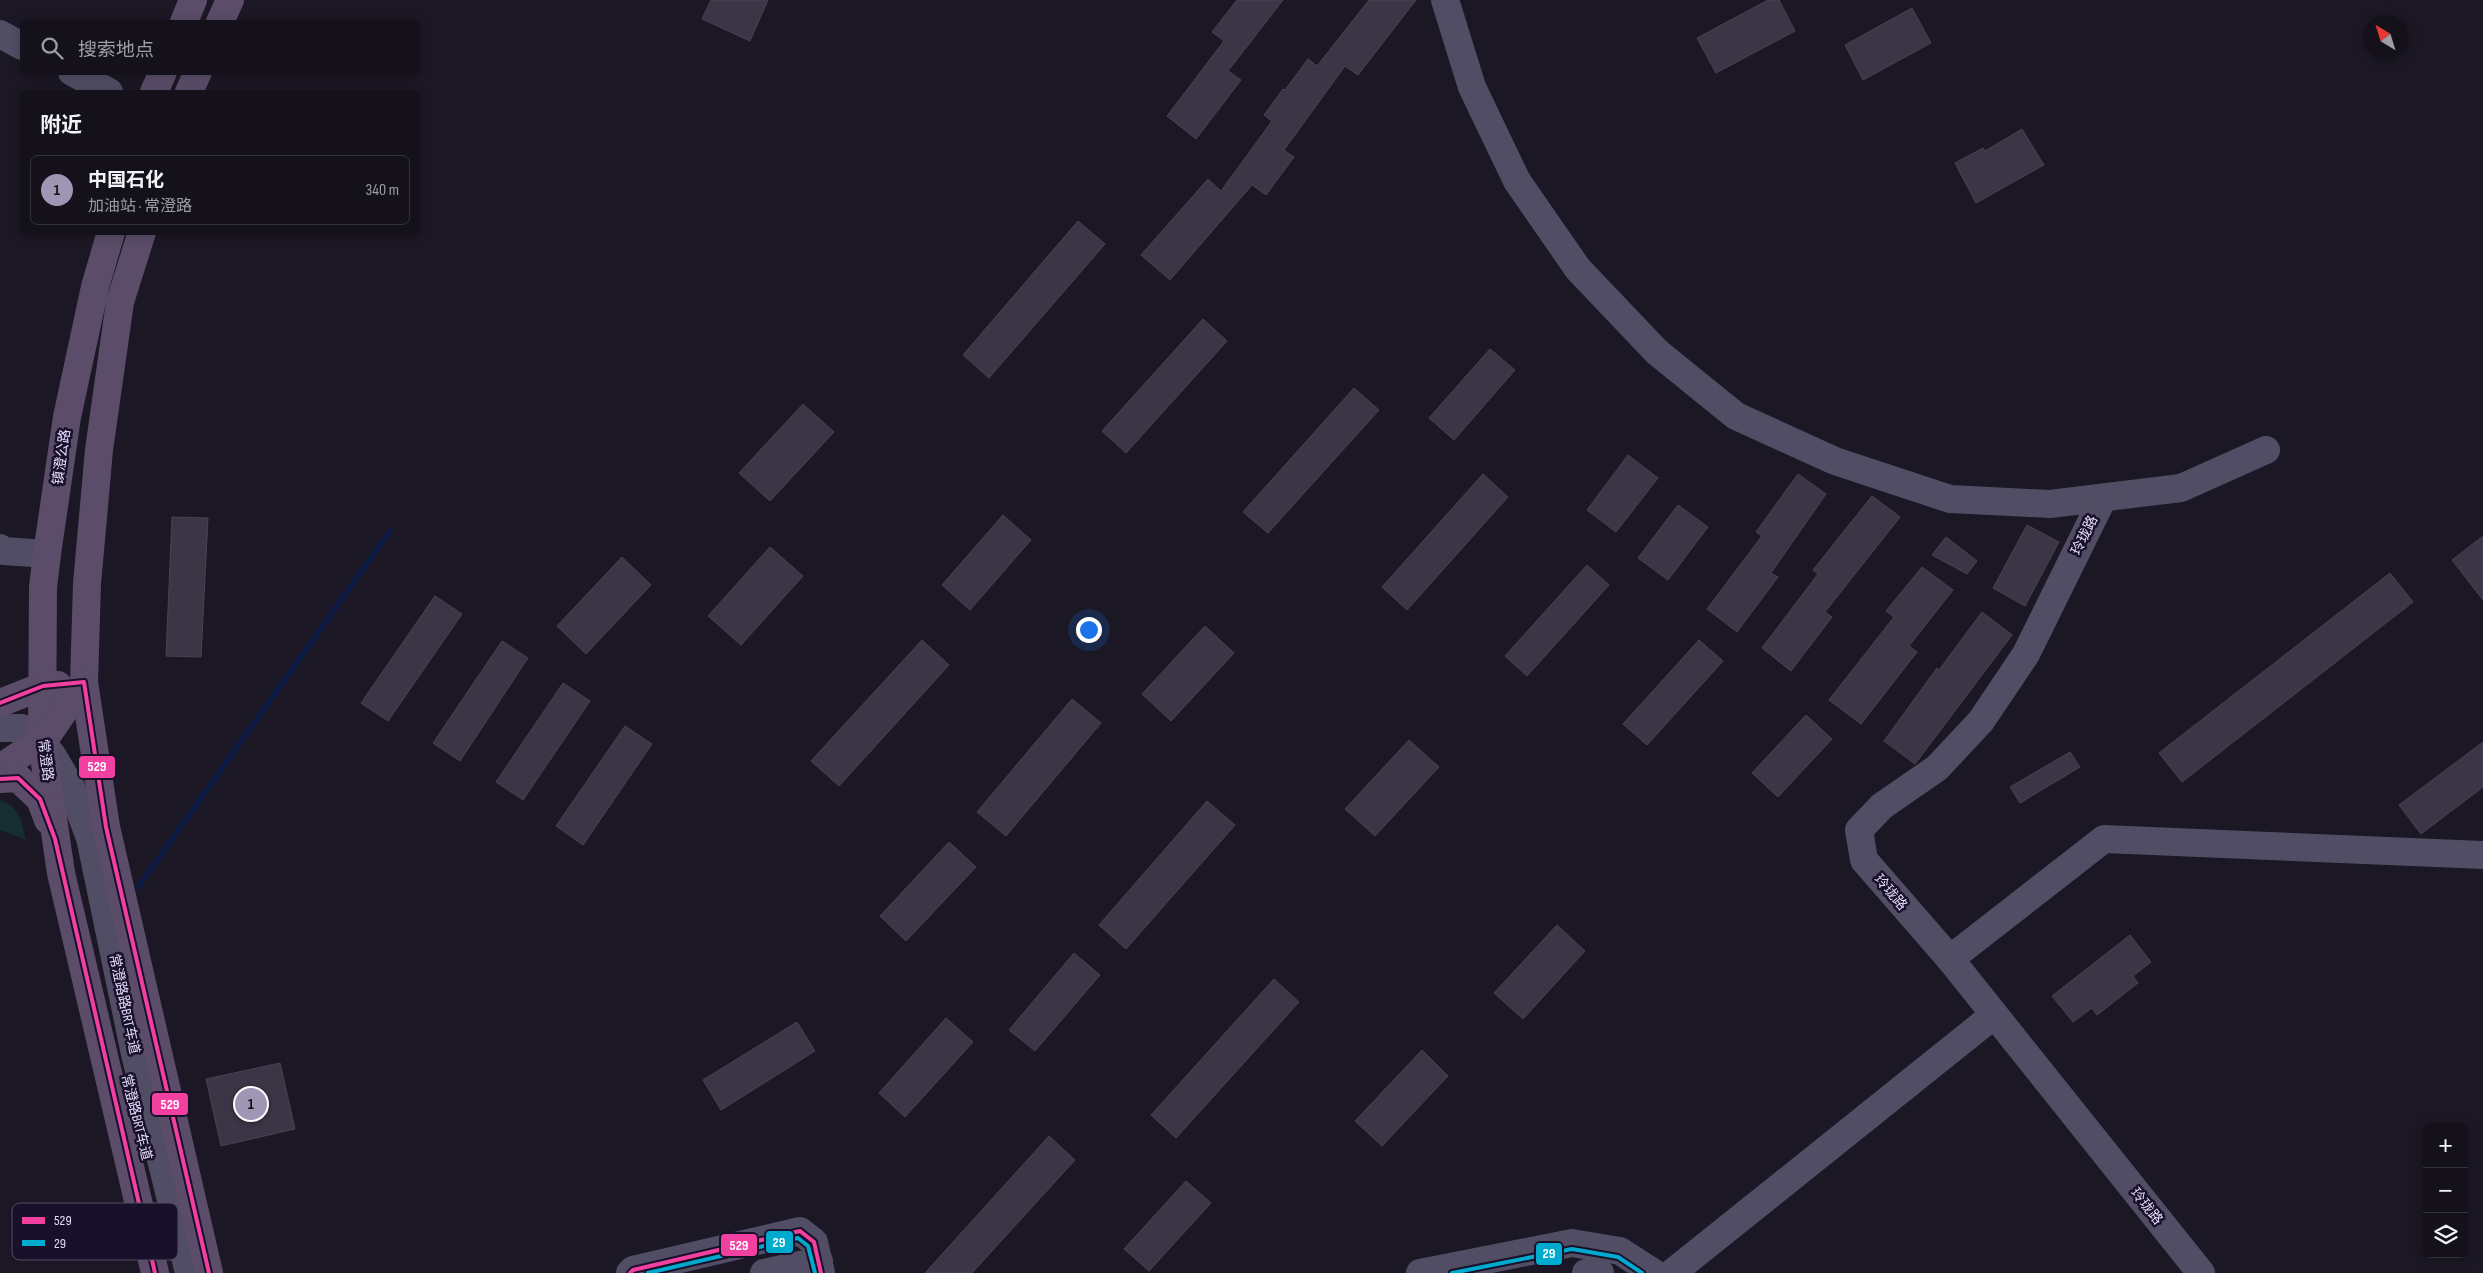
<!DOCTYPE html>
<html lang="zh">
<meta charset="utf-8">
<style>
body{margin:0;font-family:"Sofia Sans Condensed","Noto Sans SC",sans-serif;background:#1d1a24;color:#f1f3f6}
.controls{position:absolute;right:15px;bottom:15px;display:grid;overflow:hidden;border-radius:8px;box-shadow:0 2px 12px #0003}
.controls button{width:45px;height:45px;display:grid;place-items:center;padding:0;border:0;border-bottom:1px solid #33313a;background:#14111b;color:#f1f3f6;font:25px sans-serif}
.compass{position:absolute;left:2363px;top:15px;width:45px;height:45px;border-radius:50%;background:#14111b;box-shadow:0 2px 12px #0003;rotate:322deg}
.you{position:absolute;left:1088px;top:629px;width:18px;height:18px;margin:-12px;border:4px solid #fff;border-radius:50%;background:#1a73e8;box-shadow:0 0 0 8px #1a73e833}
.badge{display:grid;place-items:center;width:32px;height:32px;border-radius:50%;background:#9e96b2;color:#111;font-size:16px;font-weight:700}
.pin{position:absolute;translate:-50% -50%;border:2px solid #fff;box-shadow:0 1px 5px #0006}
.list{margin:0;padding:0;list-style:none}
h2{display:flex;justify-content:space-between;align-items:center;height:65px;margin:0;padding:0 20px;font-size:21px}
h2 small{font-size:16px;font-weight:400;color:#9d9da3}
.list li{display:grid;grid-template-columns:32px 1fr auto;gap:15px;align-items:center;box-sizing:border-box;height:70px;margin:0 10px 10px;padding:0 10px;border:1px solid #33313a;border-radius:8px}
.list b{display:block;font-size:19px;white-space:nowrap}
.list p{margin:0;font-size:16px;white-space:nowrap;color:#9d9da3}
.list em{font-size:16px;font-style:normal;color:#9d9da3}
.icon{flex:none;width:28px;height:28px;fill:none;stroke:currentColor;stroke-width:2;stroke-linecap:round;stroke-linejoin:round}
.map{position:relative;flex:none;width:2483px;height:1273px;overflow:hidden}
.search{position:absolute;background:#14111b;box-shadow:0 2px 12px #0003;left:20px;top:20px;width:400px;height:55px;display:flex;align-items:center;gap:12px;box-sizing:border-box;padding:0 18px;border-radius:8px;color:#9d9da3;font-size:19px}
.panel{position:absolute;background:#14111b;box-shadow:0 2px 12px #0003;left:20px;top:90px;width:400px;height:145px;border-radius:8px}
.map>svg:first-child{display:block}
.green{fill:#162d31}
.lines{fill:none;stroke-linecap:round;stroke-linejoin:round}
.stream{stroke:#0d1a44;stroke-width:5.5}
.building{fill:#3b3546;stroke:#494257}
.minor{stroke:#514d64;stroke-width:28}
.major{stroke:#5b4d69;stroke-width:28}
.bus-1-casing{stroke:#19112a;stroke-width:8}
.bus-2-casing{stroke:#19112a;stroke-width:8}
.bus-1{stroke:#f240a1;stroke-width:4}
.bus-2{stroke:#00a9ce;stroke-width:4}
.labels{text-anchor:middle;stroke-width:5;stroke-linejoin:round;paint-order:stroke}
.street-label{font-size:14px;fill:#e4dbfe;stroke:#19112a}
.key{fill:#19112a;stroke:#564e6a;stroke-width:1}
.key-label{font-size:14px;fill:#e4dbfe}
.line-badge{stroke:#19112a;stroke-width:2}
.badge-label{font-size:14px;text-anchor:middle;font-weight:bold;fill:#fff}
</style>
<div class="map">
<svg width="2483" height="1273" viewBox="0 0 2483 1273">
<rect width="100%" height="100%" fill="#1b1724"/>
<path class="green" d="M0 800C21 808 21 820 26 840L0 830Z"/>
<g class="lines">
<polyline class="stream" points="138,887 390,531"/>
</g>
<g class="building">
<polygon points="711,0 768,0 750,41 702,19"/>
<polygon points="1237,0 1283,0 1228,71 1241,80 1196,139 1167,116 1224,41 1212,32"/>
<polygon points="1369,0 1416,0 1358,75 1345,66 1284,150 1294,157 1266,195 1252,185 1170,280 1141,255 1208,179 1221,191 1272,121 1264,115 1283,89 1285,90 1308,59 1317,66"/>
<polygon points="1768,0 1779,0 1795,31 1716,73 1697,38"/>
<polygon points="1912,8 1931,43 1863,80 1845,45"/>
<polygon points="2022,129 2044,165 1976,203 1955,163 1983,148 1985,151"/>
<polygon points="1078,221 1105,244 989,378 963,355"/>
<polygon points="1203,319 1227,341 1126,453 1102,431"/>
<polygon points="1490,349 1515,370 1454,440 1429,418"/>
<polygon points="1354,388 1379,410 1268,533 1243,512"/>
<polygon points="803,404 834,432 770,501 739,473"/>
<polygon points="1628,455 1658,478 1616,532 1587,510"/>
<polygon points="1483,474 1508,497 1407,610 1382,587"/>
<polygon points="1798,474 1826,494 1771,573 1778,577 1737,632 1707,609 1762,536 1756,532"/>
<polygon points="1872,496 1900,517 1825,612 1832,617 1791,671 1762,648 1818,574 1813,570"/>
<polygon points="1678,505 1708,527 1668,580 1638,558"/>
<polygon points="1003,515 1031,540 970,610 942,585"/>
<polygon points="172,517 208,518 201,657 166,656"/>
<polygon points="2027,525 2059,542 2025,606 1993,588"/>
<polygon points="2483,536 2483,600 2452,560"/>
<polygon points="1946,537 1977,561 1967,574 1932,555"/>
<polygon points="770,547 803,576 741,645 708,616"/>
<polygon points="622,557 651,585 586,654 557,626"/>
<polygon points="1587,565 1609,585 1527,676 1505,656"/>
<polygon points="1922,567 1953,590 1909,646 1917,652 1861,724 1829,700 1894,617 1886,611"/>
<polygon points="2390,573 2413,602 2182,782 2159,753"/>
<polygon points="435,596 462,614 388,721 361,703"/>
<polygon points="1982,612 2012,635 1915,764 1884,741 1937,668 1939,670"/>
<polygon points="1205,626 1234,653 1171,721 1142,694"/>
<polygon points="922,640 949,665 839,786 811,761"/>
<polygon points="1699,640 1723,661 1647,745 1623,724"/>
<polygon points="502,641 528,658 460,761 433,743"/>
<polygon points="563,683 590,701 523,800 496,782"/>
<polygon points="1072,699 1101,723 1006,836 977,812"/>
<polygon points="1806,715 1832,739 1778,797 1752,773"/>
<polygon points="625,726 652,744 583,845 556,826"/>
<polygon points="1409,740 1439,767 1375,836 1345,809"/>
<polygon points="2483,742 2483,787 2421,834 2399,805"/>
<polygon points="2070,752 2080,767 2020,803 2010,787"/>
<polygon points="1207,801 1235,825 1126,949 1099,925"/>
<polygon points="949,842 976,867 906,941 880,916"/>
<polygon points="1557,925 1585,951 1523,1019 1494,993"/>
<polygon points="2130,935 2151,962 2133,976 2138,983 2097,1015 2092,1008 2073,1022 2052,996"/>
<polygon points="1074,953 1100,975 1035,1051 1009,1030"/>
<polygon points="1274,979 1299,1002 1176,1138 1151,1115"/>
<polygon points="946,1018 973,1042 905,1117 879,1093"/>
<polygon points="797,1022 815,1051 721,1110 703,1080"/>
<polygon points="1422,1050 1448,1076 1382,1146 1355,1121"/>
<polygon points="280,1063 295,1129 221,1146 206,1079"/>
<polygon points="1049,1136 1075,1160 972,1273 925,1273"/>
<polygon points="1186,1181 1211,1203 1149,1271 1124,1249"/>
</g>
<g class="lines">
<g class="minor">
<polyline points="1445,0 1472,87 1517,181 1578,269 1657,352 1736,416 1835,461 1950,499 2050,504 2181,488 2266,450"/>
<polyline points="0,34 22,46"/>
<polyline points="72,72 109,92"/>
<polyline points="2103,498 2026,654 1981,721 1937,768 1882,806 1859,830 1864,860 1950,959 2201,1273"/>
<polyline points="0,548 4,551 47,554"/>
<polyline points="0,728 22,728 42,743 52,755 71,787 90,838 135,1054 189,1273"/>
<polyline points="1950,959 2104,839 2483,855"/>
<polyline points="630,1273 633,1270 800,1231 814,1242 821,1273"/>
<polyline points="764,1273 819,1261"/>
<polyline points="1420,1273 1572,1243 1620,1251 1654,1273"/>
<polyline points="1586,1273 1600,1273"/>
<polyline points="1672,1273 1994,1015"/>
</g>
<g class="major">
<polyline points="184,22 193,0"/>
<polyline points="220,22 230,0"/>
<polyline points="154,92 163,72"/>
<polyline points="189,92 198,72"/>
<polyline points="111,232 95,287 67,417 47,554 43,587 42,743 61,873 155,1273"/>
<polyline points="142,232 120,302 99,450 87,584 84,682 106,827 209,1273"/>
<polyline points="0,703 43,686 58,685"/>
<polyline points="0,768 24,752 42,743 84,682"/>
<polyline points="0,779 18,778 40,799 48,820"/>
</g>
<defs>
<g id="bus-1">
<polyline points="0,703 43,686 84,682 106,827 209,1273"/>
<polyline points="0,779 18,778 40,799 55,839 155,1273"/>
<polyline points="630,1273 633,1270 800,1231 814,1242 821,1273"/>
</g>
<g id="bus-2">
<polyline points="648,1273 798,1238 808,1246 815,1273"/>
<polyline points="1452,1273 1572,1249 1618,1257 1642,1273"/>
</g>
</defs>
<use href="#bus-1" class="bus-1-casing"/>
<use href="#bus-2" class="bus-2-casing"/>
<use href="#bus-1" class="bus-1"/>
<use href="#bus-2" class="bus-2"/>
</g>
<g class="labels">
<g class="street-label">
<text transform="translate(61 457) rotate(-82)" y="5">镇澄公路</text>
<text transform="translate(2084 535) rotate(-64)" y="5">玲珑路</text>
<text transform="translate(46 760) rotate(83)" y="5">常澄路</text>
<text transform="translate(1891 892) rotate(49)" y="5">玲珑路</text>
<text transform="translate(125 1004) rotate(78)" y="5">常澄路路BRT车道</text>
<text transform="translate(137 1117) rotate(76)" y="5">常澄路BRT车道</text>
<text transform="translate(2147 1206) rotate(51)" y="5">玲珑路</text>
</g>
</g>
<rect x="12" y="1203" width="166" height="57" rx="8" class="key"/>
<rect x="22" y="1217" width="23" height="7" fill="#f240a1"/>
<rect x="22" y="1240" width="23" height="6" fill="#00a9ce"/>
<g class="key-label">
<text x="54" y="1225">529</text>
<text x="54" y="1248">29</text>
</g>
<g class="line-badge">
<rect x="78" y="755" width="38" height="24" rx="5" fill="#f240a1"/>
<rect x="151" y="1092" width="38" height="24" rx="5" fill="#f240a1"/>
<rect x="765" y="1230" width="29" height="24" rx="5" fill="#00a9ce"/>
<rect x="720" y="1233" width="38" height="24" rx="5" fill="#f240a1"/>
<rect x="1535" y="1242" width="28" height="24" rx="5" fill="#00a9ce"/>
</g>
<g class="badge-label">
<text x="97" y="771">529</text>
<text x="170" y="1109">529</text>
<text x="779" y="1247">29</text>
<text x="739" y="1250">529</text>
<text x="1549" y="1258">29</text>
</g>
</svg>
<div class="controls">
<button>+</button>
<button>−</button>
<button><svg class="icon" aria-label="layers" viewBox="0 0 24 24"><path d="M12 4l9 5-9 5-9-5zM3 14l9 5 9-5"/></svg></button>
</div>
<svg class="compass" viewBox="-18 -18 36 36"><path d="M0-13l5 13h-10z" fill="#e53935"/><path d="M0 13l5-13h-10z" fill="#9d9da3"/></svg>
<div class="you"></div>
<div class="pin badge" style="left:251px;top:1104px">1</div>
<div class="search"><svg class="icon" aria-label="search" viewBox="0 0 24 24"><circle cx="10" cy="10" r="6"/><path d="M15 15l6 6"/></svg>搜索地点</div>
<section class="panel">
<h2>附近<small></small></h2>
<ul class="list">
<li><span class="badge">1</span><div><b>中国石化</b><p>加油站 · 常澄路</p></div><em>340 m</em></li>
</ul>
</section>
</div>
